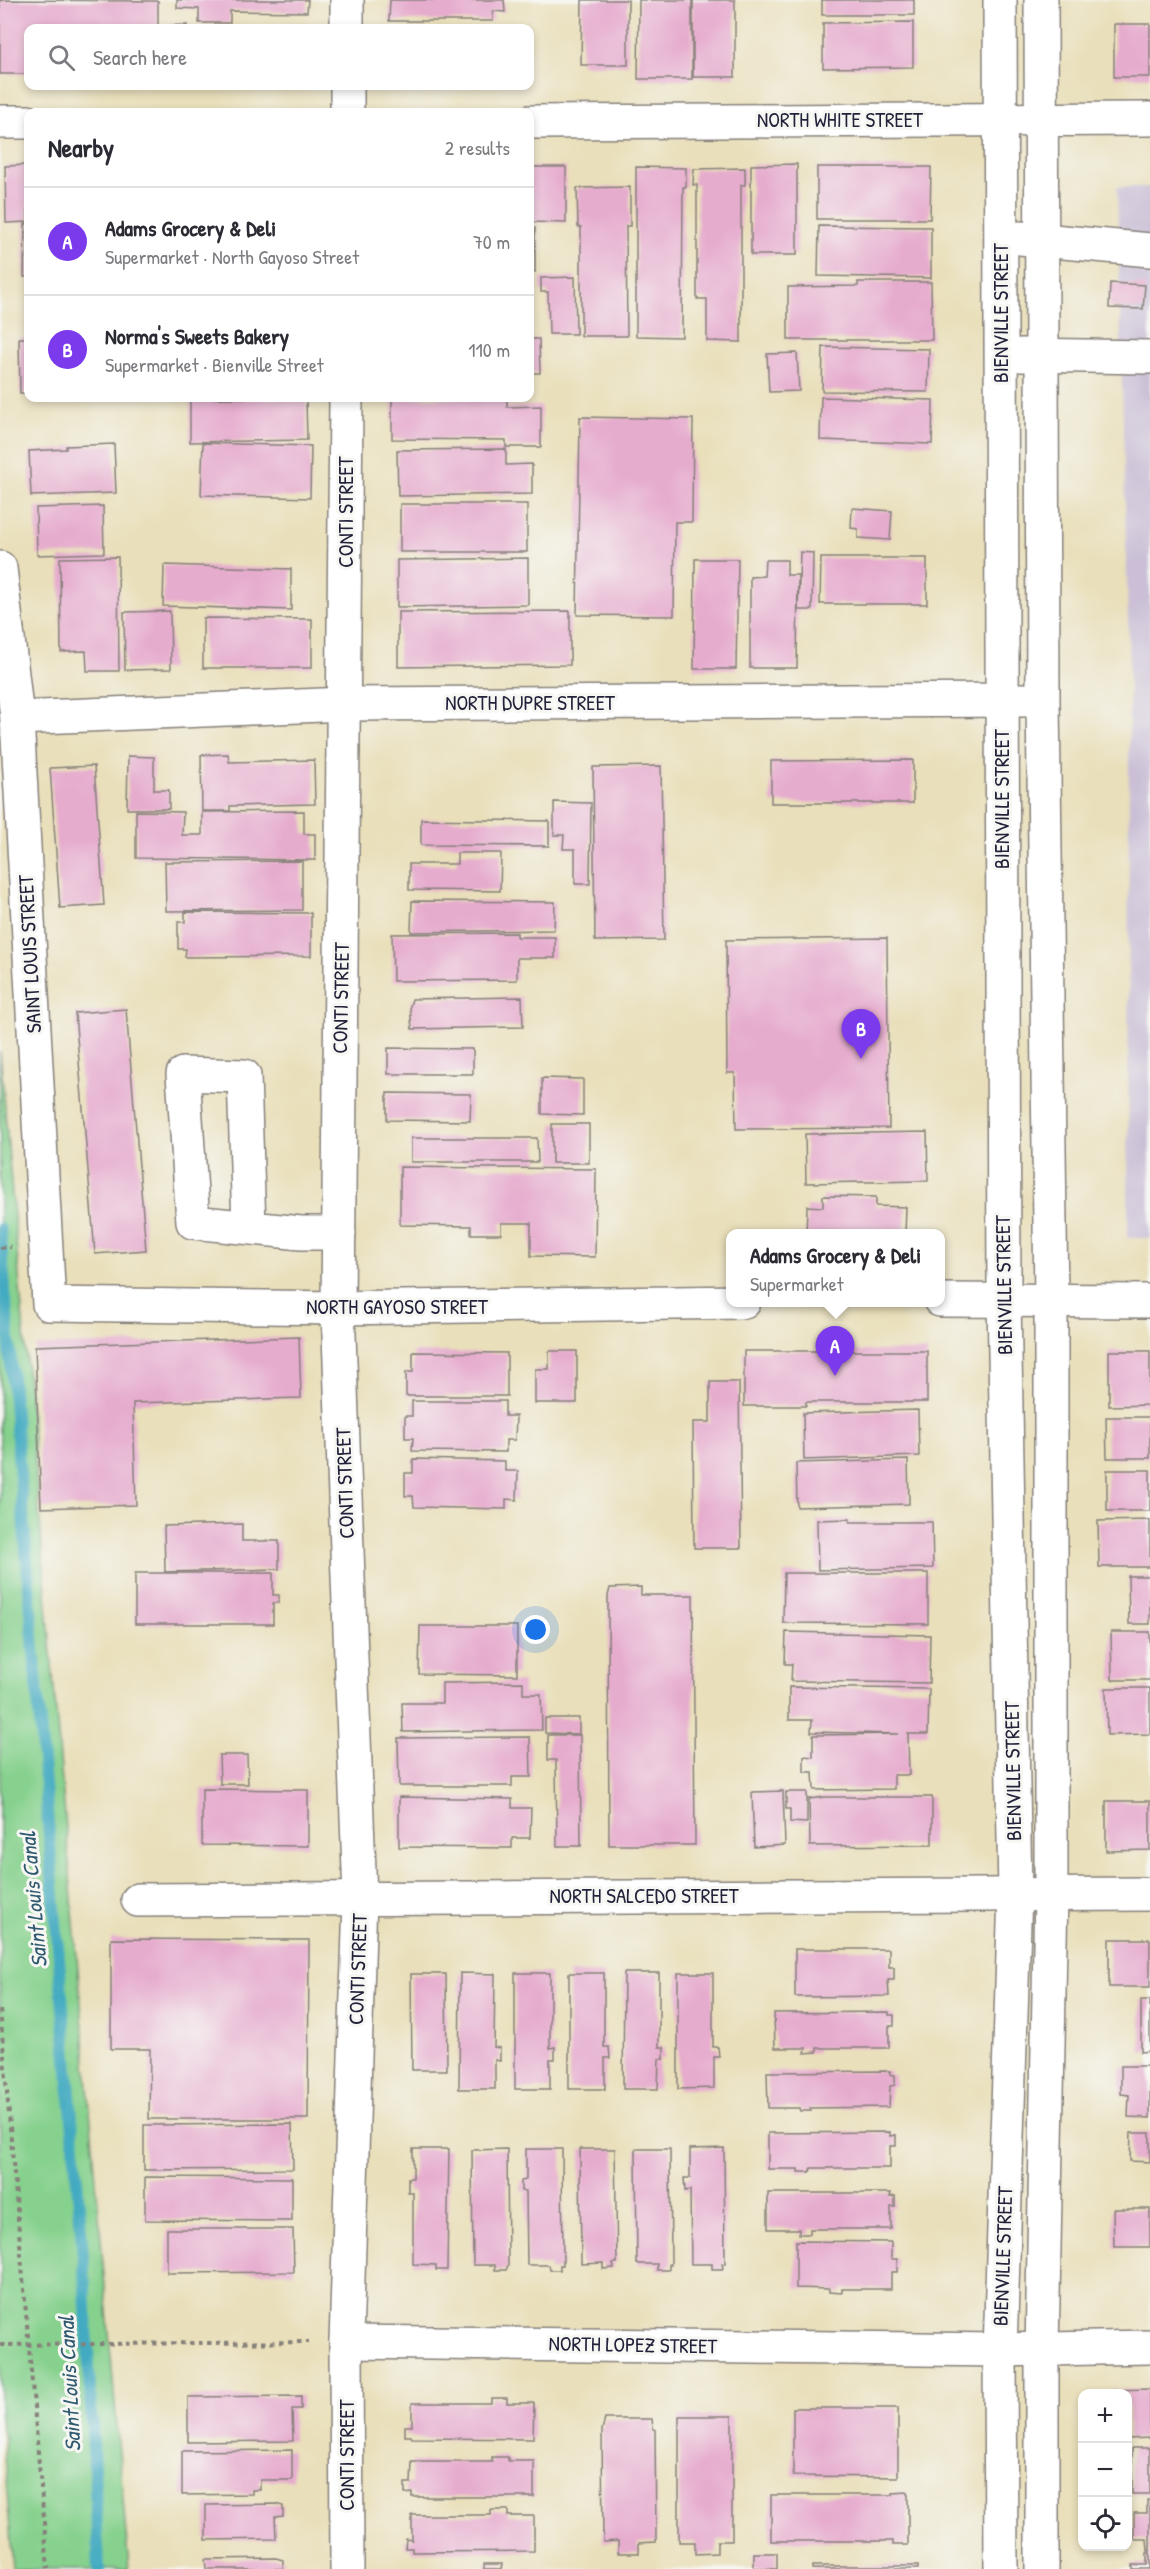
<!DOCTYPE html>
<meta charset="utf-8">
<style>
body{margin:0;font-family:"Patrick Hand",sans-serif;background:#f2f2f3;color:#2b2b33}
.controls{position:absolute;right:18px;bottom:18px;display:grid;overflow:hidden;border-radius:12px;box-shadow:0 3px 9px #0003}
.controls button{width:54px;height:54px;display:grid;place-items:center;padding:0;border:0;border-bottom:2px solid #e1e1e2;background:#fff;color:#2b2b33;font:30px sans-serif}
.you{position:absolute;left:536px;top:1630px;width:21px;height:21px;margin:-15px;border:4px solid #fff;border-radius:50%;background:#1a73e8;box-shadow:0 0 0 9px #1a73e833}
.badge{display:grid;place-items:center;width:39px;height:39px;border-radius:50%;background:#7c3aed;color:#fff;font-size:20px;font-weight:700}
.pin{position:absolute;translate:-50% -50px;filter:drop-shadow(0 2px 3px #0008)}
.pin::after{content:'';position:absolute;top:32px;width:21px;height:18px;background:inherit;clip-path:polygon(0 0,100% 0,50% 100%)}
.popup{position:absolute;left:726px;top:1229px;width:219px;height:78px;box-sizing:border-box;display:grid;place-content:center;border-radius:12px;background:#fff;filter:drop-shadow(0 2px 4px #0005);font-size:20px;white-space:nowrap;color:#7c7c81}
.popup b{font-size:22px;color:#2b2b33}
.popup::after{content:'';position:absolute;left:50%;top:100%;margin-left:-12px;border:12px solid transparent;border-top-color:#fff}
.list{margin:0;padding:0;list-style:none}
h2{display:flex;justify-content:space-between;align-items:center;height:78px;margin:0;padding:0 24px;font-size:26px}
h2 small{font-size:20px;font-weight:400;color:#7c7c81}
.list li{display:grid;grid-template-columns:39px 1fr auto;gap:18px;align-items:center;box-sizing:border-box;height:108px;padding:0 24px;border-top:2px solid #e1e1e2}
.list b{display:block;font-size:22px;white-space:nowrap}
.list p{margin:0;font-size:20px;white-space:nowrap;color:#7c7c81}
.list em{font-size:20px;font-style:normal;color:#7c7c81}
.icon{flex:none;width:33px;height:33px;fill:none;stroke:currentColor;stroke-width:2;stroke-linecap:round;stroke-linejoin:round}
.map{position:relative;flex:none;width:1150px;height:2569px;overflow:hidden}
.search{position:absolute;background:#fff;box-shadow:0 3px 9px #0003;left:24px;top:24px;width:510px;height:66px;display:flex;align-items:center;gap:15px;box-sizing:border-box;padding:0 21px;border-radius:12px;color:#7c7c81;font-size:22px}
.panel{position:absolute;background:#fff;box-shadow:0 3px 9px #0003;left:24px;top:108px;width:510px;height:294px;border-radius:12px}
.map>svg:first-child{display:block}
.industrial{fill:#cabfd6}
.green{fill:#87d18e;stroke:#547a64;stroke-width:1.5}
.lines{fill:none;stroke-linecap:round;stroke-linejoin:round}
.stream{stroke:#42aac1;stroke-width:12}
.building{fill:#e6acce}
.minor-casing{stroke:#86807a;stroke-width:36}
.path{stroke:#86807a;stroke-width:4;stroke-dasharray:4.5 4.5;stroke-linecap:butt}
.minor{stroke:#fff;stroke-width:33}
.labels{text-anchor:middle;stroke-width:6;stroke-linejoin:round;paint-order:stroke}
.street-label{font-size:21px;fill:#22223b;stroke:#f6f6f2}
.water-label{font-size:22px;font-style:italic;fill:#2f5871;stroke:#f6f6f2}
</style>
<div class="map">
<svg width="1150" height="2569" viewBox="0 0 1150 2569">
<rect width="100%" height="100%" fill="#f6f6f2"/>
<filter id="ink" filterUnits="userSpaceOnUse"><feTurbulence type="fractalNoise" baseFrequency=".0167" numOctaves="2"/><feDisplacementMap in="SourceGraphic" scale="12" xChannelSelector="R" yChannelSelector="G"/><feConvolveMatrix kernelMatrix="1 2 1 2 8 2 1 2 1" color-interpolation-filters="sRGB"/></filter>
<filter id="wash" filterUnits="userSpaceOnUse"><feTurbulence type="fractalNoise" baseFrequency=".008" numOctaves="4" result="noise"/><feDisplacementMap in="SourceGraphic" scale="24" xChannelSelector="R" yChannelSelector="G"/><feGaussianBlur stdDeviation="1.35" result="paint"/><feColorMatrix in="noise" values="0 0 0 0 0 0 0 0 0 0 0 0 0 0 0 0 0 1.4 0 .05"/><feComposite in="paint" operator="in"/></filter>
<g filter="url(#wash)">
<rect width="100%" height="100%" fill="#e9dfba"/>
<polygon class="industrial" points="1117,187 1150,187 1150,1238 1128,1238 1129,663"/>
<polygon class="green" points="0,1052 129,2569 13,2569 0,2403"/>
<g class="lines">
<polyline class="stream" points="0,1229 84,2268 99,2569"/>
</g>
<g id="blocks">
<g class="building">
<polygon points="0,0 158,1 158,26 187,25 187,28 28,28 28,74 0,74"/>
<polygon points="177,0 308,0 307,12 230,11 230,23 199,23 199,9 177,8"/>
<polygon points="390,0 504,0 505,12 493,11 493,21 389,21"/>
<polygon points="582,0 628,0 628,65 581,65"/>
<polygon points="639,0 692,0 692,79 638,79"/>
<rect x="693" y="0" width="42" height="77"/>
<rect x="822" y="0" width="92" height="15"/>
<polygon points="913,22 913,67 823,68 823,23"/>
<rect x="1114" y="24" width="36" height="53"/>
<polygon points="797,164 797,255 751,255 751,165"/>
<polygon points="28,165 28,222 6,223 5,166"/>
<polygon points="530,167 566,167 566,223 530,222"/>
<polygon points="636,167 686,168 686,187 683,187 682,337 636,336"/>
<polygon points="817,167 931,167 930,219 817,219"/>
<polygon points="745,168 745,185 741,185 741,342 707,341 707,299 697,299 697,185 693,185 694,169"/>
<polygon points="630,187 630,226 626,226 627,336 581,336 581,227 578,227 577,188"/>
<polygon points="25,224 28,224 28,277 24,277"/>
<polygon points="819,226 931,227 931,278 818,276"/>
<rect x="530" y="228" width="5" height="44"/>
<polygon points="575,277 576,334 549,334 548,292 541,292 541,278"/>
<polygon points="858,282 931,282 932,340 788,340 788,287 858,286"/>
<polygon points="1110,283 1145,285 1143,309 1109,308"/>
<polygon points="19,338 28,338 28,393 20,393"/>
<polygon points="530,339 539,339 540,373 530,373"/>
<polygon points="823,347 929,349 928,392 822,391"/>
<polygon points="797,353 799,391 769,392 767,354"/>
<polygon points="821,397 933,400 932,444 820,440"/>
<polygon points="190,398 306,398 307,440 190,442"/>
<polygon points="392,398 507,398 507,407 541,406 541,447 506,447 506,440 392,439"/>
<polygon points="580,417 693,419 692,522 675,522 674,616 577,615"/>
<polygon points="203,443 311,446 310,498 201,495"/>
<polygon points="114,444 116,493 31,496 29,451 66,449 66,446"/>
<polygon points="506,449 506,465 532,464 532,494 398,496 397,450"/>
<rect x="400" y="504" width="127" height="48"/>
<polygon points="103,506 104,553 37,555 36,508"/>
<polygon points="852,508 892,511 890,540 858,538 858,529 851,528"/>
<polygon points="800,552 813,553 812,610 798,610"/>
<polygon points="118,557 119,671 87,671 86,651 61,652 60,558"/>
<polygon points="528,558 528,605 397,607 397,560"/>
<polygon points="821,558 927,558 927,604 820,604"/>
<polygon points="695,559 738,559 736,669 694,669"/>
<polygon points="765,560 787,560 787,575 798,575 797,668 750,668 750,577 764,576"/>
<polygon points="164,565 291,569 291,610 163,606"/>
<polygon points="170,611 171,669 125,670 124,612"/>
<polygon points="570,611 570,665 398,667 398,612"/>
<polygon points="203,618 312,619 312,668 203,668"/>
<polygon points="228,754 229,762 314,760 315,804 230,806 230,811 202,811 201,755"/>
<polygon points="128,756 154,757 154,790 169,790 169,809 127,809"/>
<polygon points="913,760 913,803 771,803 771,761"/>
<polygon points="94,766 104,905 60,908 50,768"/>
<polygon points="661,766 664,940 595,941 593,767"/>
<polygon points="554,802 591,803 590,884 575,884 575,849 563,849 564,835 554,835"/>
<polygon points="136,811 183,812 182,835 202,835 202,812 304,811 304,834 315,834 315,860 136,858"/>
<polygon points="421,819 549,821 549,846 421,845"/>
<polygon points="457,853 501,853 500,891 409,890 409,864 457,864"/>
<polygon points="302,861 302,910 166,911 165,862"/>
<polygon points="412,901 555,902 554,930 411,932"/>
<polygon points="185,912 311,913 311,956 185,957 186,949 178,949 178,922 185,922"/>
<polygon points="517,933 517,937 555,937 555,958 517,958 517,980 393,981 392,934"/>
<polygon points="887,938 889,1128 736,1129 735,1073 727,1073 726,940"/>
<polygon points="522,997 523,1027 412,1029 410,1006 412,999"/>
<polygon points="126,1009 146,1250 95,1254 75,1013"/>
<polygon points="388,1048 473,1049 473,1074 388,1074"/>
<polygon points="542,1078 583,1079 583,1115 542,1114"/>
<polygon points="387,1093 471,1094 470,1121 387,1120"/>
<rect x="552" y="1124" width="37" height="39"/>
<polygon points="927,1132 928,1181 806,1183 805,1134"/>
<polygon points="411,1138 537,1138 538,1162 411,1162"/>
<polygon points="400,1167 596,1169 595,1257 531,1256 531,1223 501,1223 501,1234 471,1234 471,1226 400,1225"/>
<polygon points="823,1196 876,1197 876,1206 906,1207 905,1234 806,1234 807,1206 823,1207"/>
<polygon points="299,1337 301,1398 133,1403 136,1505 41,1508 35,1346"/>
<polygon points="549,1351 577,1351 577,1403 535,1403 535,1369 549,1369"/>
<polygon points="744,1351 927,1351 927,1402 806,1402 806,1406 744,1406"/>
<polygon points="1109,1351 1150,1351 1150,1405 1109,1406"/>
<polygon points="413,1352 507,1353 507,1396 406,1396 406,1372 413,1372"/>
<polygon points="710,1382 739,1382 741,1548 694,1548 693,1422 710,1422"/>
<polygon points="412,1401 505,1401 505,1416 516,1416 515,1440 506,1440 506,1452 412,1451 413,1438 405,1438 405,1416 412,1416"/>
<polygon points="918,1410 919,1456 804,1460 803,1413"/>
<polygon points="1106,1417 1150,1417 1150,1458 1107,1458"/>
<polygon points="413,1459 505,1461 505,1471 518,1471 517,1500 506,1499 506,1509 414,1507 413,1496 405,1496 405,1473 413,1473"/>
<polygon points="908,1460 909,1504 797,1507 796,1463"/>
<rect x="1107" y="1470" width="43" height="41"/>
<polygon points="850,1519 850,1522 932,1522 933,1568 818,1570 817,1520"/>
<polygon points="1150,1520 1150,1567 1099,1567 1098,1521"/>
<polygon points="242,1524 242,1541 279,1541 279,1569 165,1572 164,1526"/>
<polygon points="135,1573 273,1573 273,1595 279,1595 279,1603 273,1603 273,1624 135,1624"/>
<polygon points="784,1573 928,1573 928,1624 783,1623"/>
<polygon points="1128,1576 1150,1576 1150,1624 1129,1624"/>
<polygon points="641,1587 641,1595 693,1595 695,1845 609,1845 608,1596 610,1588"/>
<polygon points="420,1626 517,1626 517,1675 419,1674"/>
<polygon points="786,1632 930,1635 929,1683 791,1681 792,1664 785,1664"/>
<polygon points="1111,1632 1150,1632 1150,1680 1112,1680"/>
<polygon points="523,1682 523,1694 541,1694 542,1730 403,1732 402,1703 442,1703 442,1683"/>
<polygon points="789,1687 929,1689 928,1734 908,1734 909,1775 894,1775 894,1789 814,1790 813,1772 804,1772 804,1756 813,1757 813,1735 898,1734 811,1732 812,1720 789,1720"/>
<polygon points="1106,1688 1150,1688 1150,1734 1107,1735"/>
<polygon points="545,1718 579,1718 579,1734 545,1733"/>
<polygon points="548,1735 580,1735 581,1846 557,1846 556,1760 548,1760"/>
<polygon points="530,1737 531,1777 512,1777 512,1786 399,1786 398,1738"/>
<polygon points="219,1755 247,1755 248,1784 220,1784"/>
<polygon points="202,1789 308,1790 308,1846 202,1845"/>
<polygon points="783,1791 785,1845 754,1847 752,1792"/>
<polygon points="786,1792 807,1792 807,1823 790,1822 790,1809 786,1809"/>
<polygon points="399,1797 512,1799 512,1808 531,1808 530,1838 512,1838 512,1848 399,1847"/>
<polygon points="825,1797 932,1797 932,1845 810,1846 809,1799"/>
<polygon points="1106,1801 1150,1801 1150,1850 1106,1851"/>
<polygon points="111,1939 309,1940 308,2119 149,2119 150,2049 111,2049"/>
<rect x="1109" y="1939" width="41" height="48"/>
<polygon points="795,1949 889,1949 889,1967 894,1967 894,1980 888,1980 889,1996 795,1997"/>
<polygon points="460,1973 495,1974 494,2047 500,2048 500,2061 495,2060 495,2089 459,2089"/>
<polygon points="515,1973 550,1973 550,2048 555,2047 555,2059 550,2059 550,2089 515,2089"/>
<polygon points="569,1973 604,1973 604,2047 609,2047 610,2058 605,2058 605,2089 569,2089"/>
<polygon points="624,1973 659,1973 659,2047 664,2047 664,2059 659,2059 658,2089 623,2089"/>
<polygon points="678,1973 713,1973 713,2047 718,2047 719,2057 714,2057 714,2088 678,2089"/>
<polygon points="411,1974 446,1974 447,2070 412,2070"/>
<polygon points="1141,2000 1150,2000 1150,2051 1141,2052"/>
<polygon points="889,2012 889,2015 894,2015 894,2026 889,2026 889,2048 817,2048 817,2052 805,2053 806,2048 775,2048 774,2013"/>
<polygon points="1121,2066 1150,2066 1150,2118 1128,2117 1129,2095 1121,2094"/>
<polygon points="890,2071 890,2075 895,2075 895,2085 890,2086 889,2107 810,2108 811,2111 800,2111 799,2108 768,2108 767,2072"/>
<polygon points="292,2124 293,2169 144,2170 144,2125"/>
<polygon points="890,2132 890,2136 896,2135 896,2146 890,2146 890,2168 811,2168 810,2172 798,2172 798,2169 768,2169 768,2133"/>
<polygon points="1131,2133 1150,2133 1150,2162 1130,2161"/>
<polygon points="724,2148 725,2264 722,2263 723,2269 712,2269 712,2264 691,2264 690,2190 685,2191 684,2178 690,2178 690,2149"/>
<polygon points="413,2149 449,2149 447,2270 436,2270 436,2265 413,2264 413,2192 408,2192 408,2178 413,2178"/>
<polygon points="507,2149 508,2265 506,2270 495,2270 495,2265 473,2265 472,2150"/>
<polygon points="526,2149 562,2149 563,2265 560,2265 560,2270 550,2270 549,2265 527,2265 526,2191 521,2191 521,2181 526,2180"/>
<polygon points="580,2149 615,2149 617,2263 613,2263 614,2268 603,2269 603,2263 581,2264"/>
<polygon points="636,2149 670,2149 671,2264 669,2264 669,2270 657,2270 657,2264 637,2264"/>
<polygon points="145,2177 292,2178 292,2221 145,2220"/>
<polygon points="768,2193 891,2193 890,2197 895,2196 895,2207 891,2207 891,2229 810,2229 810,2234 799,2234 799,2229 768,2229"/>
<polygon points="1113,2209 1150,2209 1150,2247 1114,2247"/>
<polygon points="167,2229 293,2229 294,2272 167,2273"/>
<polygon points="796,2241 891,2242 891,2259 897,2259 897,2272 891,2272 891,2289 842,2289 842,2293 829,2292 829,2289 796,2288"/>
<polygon points="1150,2389 1150,2438 1128,2439 1128,2394 1113,2394 1113,2390"/>
<polygon points="301,2396 301,2409 292,2409 293,2441 188,2442 188,2397"/>
<polygon points="491,2398 507,2398 507,2403 534,2403 533,2439 412,2438 411,2436 405,2436 405,2426 412,2426 412,2403 491,2403"/>
<polygon points="793,2408 898,2408 898,2477 793,2476"/>
<polygon points="679,2416 732,2416 732,2541 717,2541 717,2553 695,2554 695,2542 679,2542"/>
<polygon points="605,2419 652,2419 653,2429 655,2429 656,2542 639,2543 639,2553 618,2553 618,2541 603,2542 602,2430"/>
<rect x="1132" y="2448" width="18" height="46"/>
<polygon points="292,2450 292,2480 260,2480 260,2490 252,2490 252,2494 182,2495 182,2451"/>
<polygon points="492,2457 508,2457 508,2461 534,2461 534,2497 412,2497 412,2493 405,2494 405,2483 411,2483 412,2462 492,2462"/>
<polygon points="908,2492 908,2545 893,2545 893,2541 771,2541 771,2495 893,2495 893,2493"/>
<polygon points="1147,2500 1150,2500 1150,2551 1148,2551 1147,2539 1134,2539 1134,2513 1147,2513"/>
<polygon points="275,2504 283,2506 283,2516 275,2517 276,2539 206,2540 206,2505"/>
<polygon points="491,2510 508,2510 508,2516 534,2516 534,2551 412,2552 412,2548 405,2548 406,2539 412,2540 412,2515 491,2515"/>
<rect x="754" y="2553" width="23" height="16"/>
<polygon points="1147,2553 1150,2553 1150,2569 1133,2569 1133,2565 1147,2565"/>
<polygon points="276,2558 283,2560 283,2569 206,2569 205,2559"/>
<polygon points="484,2564 502,2564 501,2569 484,2569"/>
<rect x="812" y="2566" width="106" height="3"/>
</g>
</g>
</g>
<g filter="url(#ink)">
<use href="#blocks" fill-opacity="0" stroke="#86807a" stroke-width="1.5"/>
<g class="lines">
<defs>
<g id="minor">
<polyline points="347,0 347,28"/>
<polyline points="1000,0 1004,1299 1015,1893 1000,2350 1001,2569"/>
<polyline points="1041,0 1043,700 1051,1299 1051,1893 1042,2349 1042,2569"/>
<polyline points="347,86 347,112"/>
<polyline points="0,122 28,122"/>
<polyline points="530,122 1150,119"/>
<polyline points="1020,238 1150,250"/>
<polyline points="1021,355 1150,357"/>
<polyline points="346,398 338,1308 360,1898 346,2342 347,2569"/>
<polyline points="0,568 17,718 49,1304 338,1308 744,1302"/>
<polyline points="17,718 345,704 1023,700"/>
<polyline points="249,1227 244,1076 183,1074 193,1222 301,1233 339,1233"/>
<polyline points="940,1300 1150,1301"/>
<polyline points="138,1900 1150,1894"/>
<polyline points="346,2342 1000,2350 1150,2347"/>
</g>
</defs>
<use href="#minor" class="minor-casing"/>
<g class="path">
<polyline points="0,1248 11,1247"/>
<polyline points="0,2010 48,2569"/>
<polyline points="0,2345 309,2342"/>
</g>
<use href="#minor" class="minor"/>
</g>
</g>
<g class="labels">
<g class="street-label">
<text x="840" y="127">NORTH WHITE STREET</text>
<text transform="translate(1001 313) rotate(-90)" y="7">BIENVILLE STREET</text>
<text transform="translate(346 512) rotate(-90)" y="7">CONTI STREET</text>
<text x="530" y="710">NORTH DUPRE STREET</text>
<text transform="translate(1002 799) rotate(-90)" y="7">BIENVILLE STREET</text>
<text transform="translate(30 954) rotate(-93)" y="7">SAINT LOUIS STREET</text>
<text transform="translate(341 998) rotate(-89)" y="7">CONTI STREET</text>
<text transform="translate(1004 1285) rotate(-91)" y="7">BIENVILLE STREET</text>
<text x="397" y="1314">NORTH GAYOSO STREET</text>
<text transform="translate(345 1483) rotate(-92)" y="7">CONTI STREET</text>
<text transform="translate(1013 1771) rotate(-91)" y="7">BIENVILLE STREET</text>
<text x="644" y="1903">NORTH SALCEDO STREET</text>
<text transform="translate(358 1969) rotate(-88)" y="7">CONTI STREET</text>
<text transform="translate(1003 2256) rotate(-88)" y="7">BIENVILLE STREET</text>
<text transform="translate(633 2345) rotate(1)" y="7">NORTH LOPEZ STREET</text>
<text transform="translate(347 2455) rotate(-90)" y="7">CONTI STREET</text>
</g>
<g class="water-label">
<text transform="translate(33 1900) rotate(-95)" y="8">Saint Louis Canal</text>
<text transform="translate(69 2384) rotate(-93)" y="8">Saint Louis Canal</text>
</g>
</g>
</svg>
<div class="controls">
<button>+</button>
<button>−</button>
<button><svg class="icon" aria-label="locate" viewBox="0 0 24 24"><circle cx="12" cy="12" r="6"/><path d="M12 2v4M12 18v4M2 12h4M18 12h4"/></svg></button>
</div>
<div class="you"></div>
<div class="pin badge" style="left:835px;top:1376px">A</div>
<div class="popup"><b>Adams Grocery &amp; Deli</b>Supermarket</div>
<div class="pin badge" style="left:861px;top:1059px">B</div>
<div class="search"><svg class="icon" aria-label="search" viewBox="0 0 24 24"><circle cx="10" cy="10" r="6"/><path d="M15 15l6 6"/></svg>Search here</div>
<section class="panel">
<h2>Nearby<small>2 results</small></h2>
<ul class="list">
<li><span class="badge">A</span><div><b>Adams Grocery &amp; Deli</b><p>Supermarket · North Gayoso Street</p></div><em>70 m</em></li>
<li><span class="badge">B</span><div><b>Norma's Sweets Bakery</b><p>Supermarket · Bienville Street</p></div><em>110 m</em></li>
</ul>
</section>
</div>
